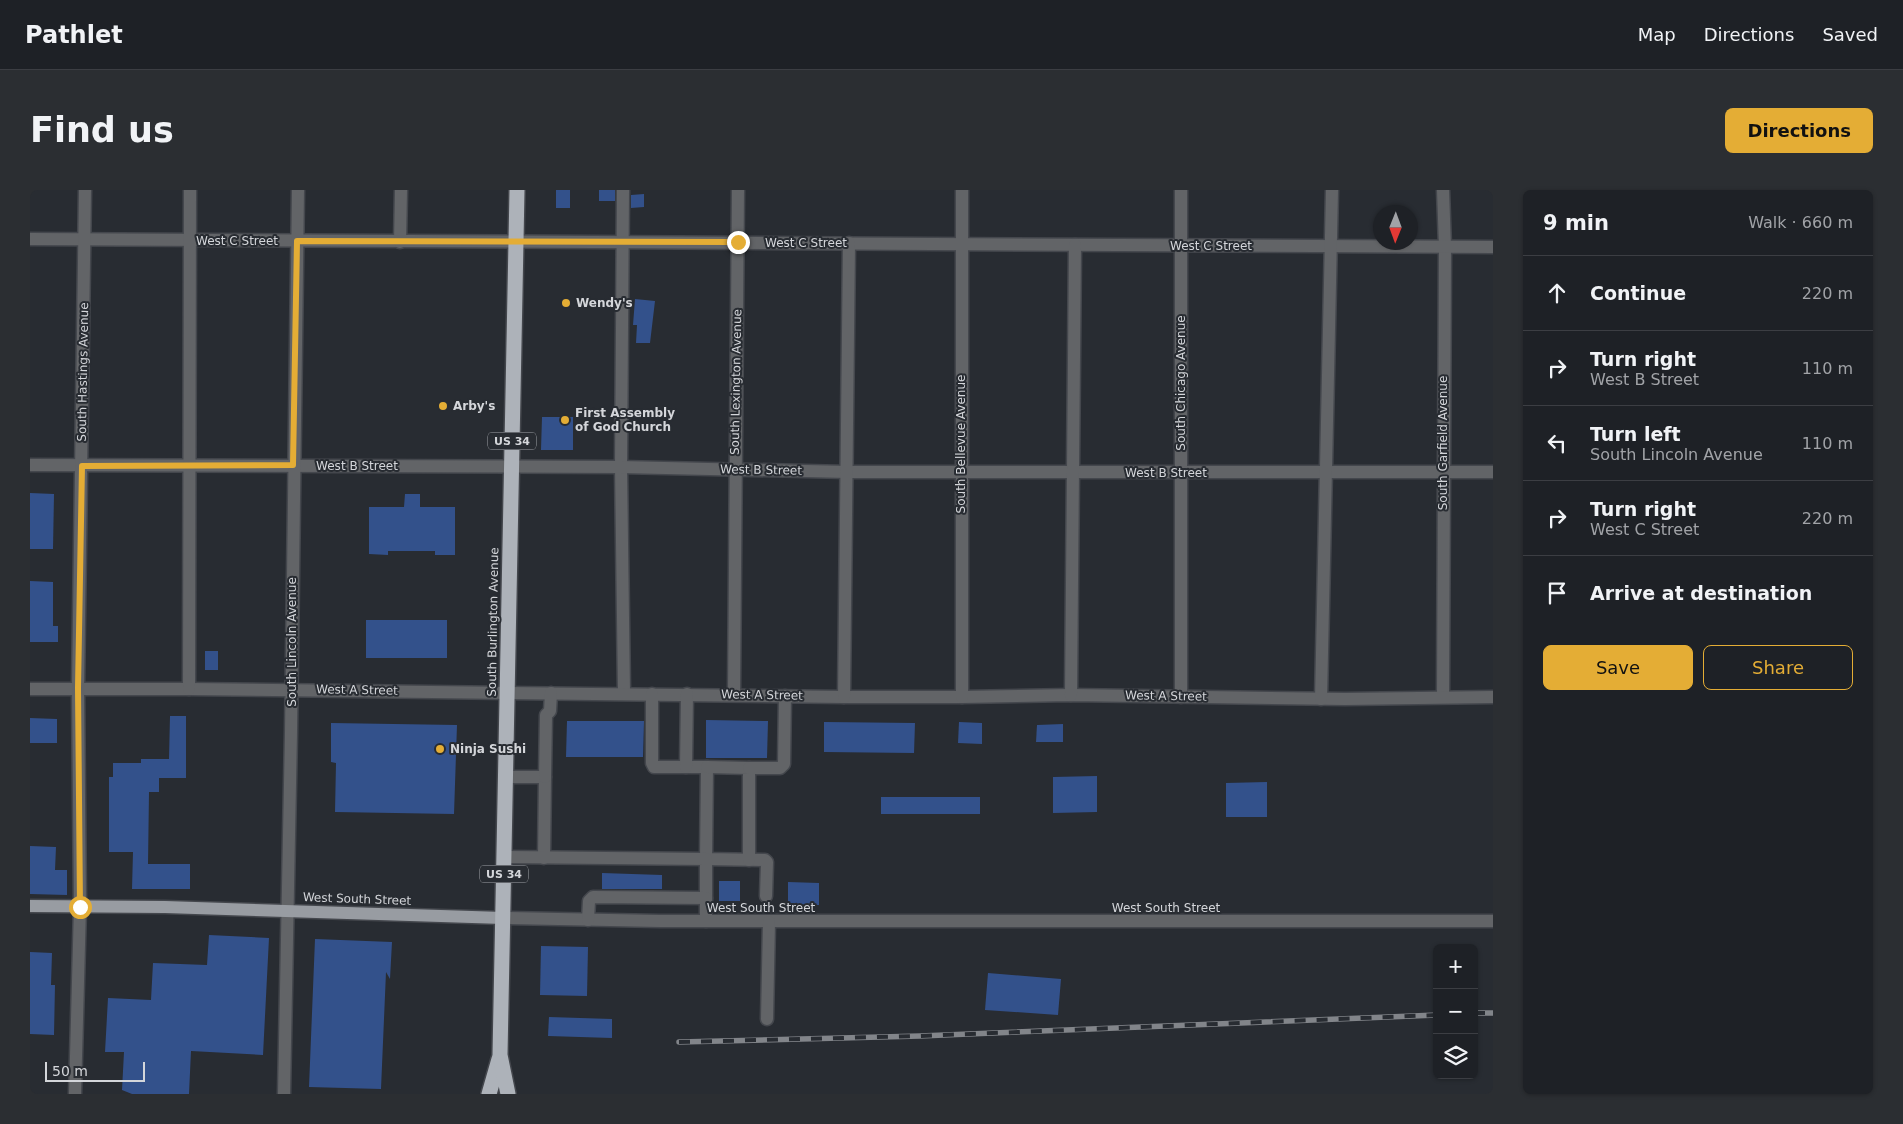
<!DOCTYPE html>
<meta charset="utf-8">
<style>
body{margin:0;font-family:"DejaVu Sans",sans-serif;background:#2b2e32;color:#f1f3f6}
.controls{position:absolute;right:15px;bottom:15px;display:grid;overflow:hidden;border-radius:8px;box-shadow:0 1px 4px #0004}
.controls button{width:45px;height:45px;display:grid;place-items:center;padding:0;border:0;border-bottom:1px solid #3c3e43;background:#1e2126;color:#f1f3f6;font:25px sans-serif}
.compass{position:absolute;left:1343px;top:15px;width:45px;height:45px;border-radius:50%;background:#1e2126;box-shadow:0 1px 4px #0004;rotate:181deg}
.scale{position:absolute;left:15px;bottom:12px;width:100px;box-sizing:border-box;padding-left:5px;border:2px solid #d4d6da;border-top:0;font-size:14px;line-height:18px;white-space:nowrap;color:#d4d6da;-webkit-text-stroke:4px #282c32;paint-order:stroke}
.stop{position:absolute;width:15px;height:15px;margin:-11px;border:4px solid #e4ad35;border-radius:50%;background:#fff}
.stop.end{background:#e4ad35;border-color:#fff;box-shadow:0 1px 5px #0008}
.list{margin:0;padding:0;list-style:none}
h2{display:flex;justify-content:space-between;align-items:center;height:65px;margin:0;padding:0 20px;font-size:21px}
h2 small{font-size:16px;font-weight:400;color:#a1a3a7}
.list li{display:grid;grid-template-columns:32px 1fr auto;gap:15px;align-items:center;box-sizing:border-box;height:75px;padding:0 20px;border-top:1px solid #3c3e43}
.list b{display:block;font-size:19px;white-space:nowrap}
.list p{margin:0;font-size:16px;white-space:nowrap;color:#a1a3a7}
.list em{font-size:16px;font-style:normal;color:#a1a3a7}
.actions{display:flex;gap:10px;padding:15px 20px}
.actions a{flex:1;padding:11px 0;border:1px solid #e4ad35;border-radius:8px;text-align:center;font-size:18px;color:#e4ad35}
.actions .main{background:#e4ad35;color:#111}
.icon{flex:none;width:28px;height:28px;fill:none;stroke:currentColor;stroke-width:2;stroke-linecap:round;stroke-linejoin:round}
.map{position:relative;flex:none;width:1463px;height:904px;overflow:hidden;border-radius:8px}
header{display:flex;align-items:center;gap:30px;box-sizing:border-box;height:70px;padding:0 25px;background:#1e2126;border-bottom:1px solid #3c3e43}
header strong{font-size:24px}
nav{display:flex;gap:28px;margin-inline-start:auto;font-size:18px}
.intro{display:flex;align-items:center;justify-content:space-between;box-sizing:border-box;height:120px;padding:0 30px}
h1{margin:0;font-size:35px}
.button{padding:12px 22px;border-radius:8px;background:#e4ad35;color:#111;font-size:18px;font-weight:700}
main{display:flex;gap:30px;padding:0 30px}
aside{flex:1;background:#1e2126;border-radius:8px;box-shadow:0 1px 4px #0004}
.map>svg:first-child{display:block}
.building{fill:#33518b}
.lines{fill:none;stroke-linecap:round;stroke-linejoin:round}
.minor-casing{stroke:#44474d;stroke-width:15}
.major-casing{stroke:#44474d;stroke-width:15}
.highway-casing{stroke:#44474d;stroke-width:18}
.minor{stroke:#626467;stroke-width:12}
.major{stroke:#989ca2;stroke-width:12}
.highway{stroke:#adb2b9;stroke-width:15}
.rail-casing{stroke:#82858a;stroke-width:5.5}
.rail{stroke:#282c32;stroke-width:4;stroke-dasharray:11;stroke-linecap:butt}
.route{stroke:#e4ad35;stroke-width:6}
.poi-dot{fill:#e4ad35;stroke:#282c32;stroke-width:2}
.labels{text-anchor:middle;stroke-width:4;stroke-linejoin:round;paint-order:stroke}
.shield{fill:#282c32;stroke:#a0a3a8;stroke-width:1}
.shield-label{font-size:11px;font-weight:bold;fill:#d4d6da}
.street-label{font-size:12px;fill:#d4d6da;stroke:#282c32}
.poi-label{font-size:12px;font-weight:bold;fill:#d4d6da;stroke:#282c32;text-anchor:start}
</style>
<header>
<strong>Pathlet</strong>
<nav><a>Map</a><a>Directions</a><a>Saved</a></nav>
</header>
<div class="intro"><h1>Find us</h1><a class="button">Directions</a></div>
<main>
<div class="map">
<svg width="1463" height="904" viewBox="0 0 1463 904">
<rect width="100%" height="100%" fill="#282c32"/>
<g class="building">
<rect x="526" y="0" width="14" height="18"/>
<rect x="569" y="0" width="16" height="11"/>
<polygon points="614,4 614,17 601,18 601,5"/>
<polygon points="605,109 625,111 620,153 606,153 607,135 603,135"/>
<polygon points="512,227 543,227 543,260 511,260"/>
<polygon points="0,303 24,304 23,359 0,359"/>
<polygon points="375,304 390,304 390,317 425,317 425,365 405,365 405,361 358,361 358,365 339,364 339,317 374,317"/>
<polygon points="0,391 23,392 23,436 28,436 28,452 0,452"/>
<rect x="336" y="430" width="81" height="38"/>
<rect x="175" y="461" width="13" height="19"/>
<polygon points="140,526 156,526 156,588 129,588 129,602 119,602 118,674 160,674 160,699 102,699 103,662 79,662 79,587 83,587 83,573 111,573 111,569 139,569"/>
<polygon points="0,528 27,529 27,553 0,553"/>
<polygon points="676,530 738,531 737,568 676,568"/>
<polygon points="537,531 614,531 613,567 536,567"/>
<polygon points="794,532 885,533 884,563 794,562"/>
<polygon points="929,532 952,533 952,554 928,553"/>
<polygon points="301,533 427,535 424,624 305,622 306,573 301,572"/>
<polygon points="1033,534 1033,552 1006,552 1007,535"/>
<polygon points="1067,586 1067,622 1023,623 1023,587"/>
<polygon points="1237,592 1237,627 1196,627 1196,593"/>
<rect x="851" y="607" width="99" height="17"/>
<polygon points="0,656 26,657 25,680 37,680 37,705 0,704"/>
<polygon points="572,683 632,685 632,699 572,699"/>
<rect x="689" y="691" width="21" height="20"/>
<polygon points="758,692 789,693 789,715 758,715"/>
<polygon points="179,745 239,748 233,865 161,861 159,904 102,904 92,900 94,862 75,862 78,808 121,810 123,773 177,775"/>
<polygon points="285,749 362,752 360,789 356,782 351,899 279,897"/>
<polygon points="511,756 558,757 557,806 510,805"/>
<polygon points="0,762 22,763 21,795 25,795 24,845 0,844"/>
<polygon points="958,783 1031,789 1028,825 955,820"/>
<polygon points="519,827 582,829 582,848 518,846"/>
</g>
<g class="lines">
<defs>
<g id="minor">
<polyline points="593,0 591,277 594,503"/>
<polyline points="1151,0 1151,507"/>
<polyline points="1413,0 1415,57 1413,507"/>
<polyline points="0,49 1463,57"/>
<polyline points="370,52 371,0"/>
<polyline points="0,275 591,277 818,282 1463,282"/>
<polyline points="0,499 159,499 814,507 932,507 1041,505 1315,509 1463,507"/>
<polyline points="159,499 160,0"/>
<polyline points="622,504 622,573 624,577 677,577 676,669 735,670 737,672 736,706"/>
<polyline points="704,504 708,0"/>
<polyline points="1041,505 1045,55"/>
<polyline points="814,507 819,53"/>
<polyline points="932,507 932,0"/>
<polyline points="1291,509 1302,0"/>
<polyline points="656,577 657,504"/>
<polyline points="677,577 719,578 719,670"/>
<polyline points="719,578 750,578 754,574 755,506"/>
<polyline points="475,587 515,587 514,668"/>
<polyline points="515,587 516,525 520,521 521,503"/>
<polyline points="474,667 676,669 676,731"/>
<polyline points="473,728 630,731 1463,731"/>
<polyline points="558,730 559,711 563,707 676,708"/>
<polyline points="737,829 739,732"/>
<polyline points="45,904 50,717 48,498 55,0"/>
<polyline points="254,904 261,542 268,0"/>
</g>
<polyline id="major" points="0,716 135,717 473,728"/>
<g id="highway">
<polyline points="459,904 469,869"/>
<polyline points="478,904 470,865 487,0"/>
</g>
</defs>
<use href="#minor" class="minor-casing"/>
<use href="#major" class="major-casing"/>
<use href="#highway" class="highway-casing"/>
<use href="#minor" class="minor"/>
<use href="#major" class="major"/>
<use href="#highway" class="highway"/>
<defs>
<g id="rail">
<polyline points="1444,823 1463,823"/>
<polyline points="649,852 890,846 1407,825"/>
</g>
</defs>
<use href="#rail" class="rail-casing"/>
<use href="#rail" class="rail"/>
</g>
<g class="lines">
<polyline class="route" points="50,717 48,498 52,276 263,275 267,51 708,52"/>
</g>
<g class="poi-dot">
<circle cx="536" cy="113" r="5"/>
<circle cx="413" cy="216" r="5"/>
<circle cx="535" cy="230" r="5"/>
<circle cx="410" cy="559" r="5"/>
</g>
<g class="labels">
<g class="shield">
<rect x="458" y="242.5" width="48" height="17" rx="4"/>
<rect x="450" y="675.5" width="48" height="17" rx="4"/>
</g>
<g class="shield-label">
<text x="482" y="255">US 34</text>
<text x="474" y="688">US 34</text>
</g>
<g class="street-label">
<text x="207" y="55">West C Street</text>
<text x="776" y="57">West C Street</text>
<text x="1181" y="60">West C Street</text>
<text transform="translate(53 182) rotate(-89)" y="4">South Hastings Avenue</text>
<text transform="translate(706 192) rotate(-89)" y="4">South Lexington Avenue</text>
<text transform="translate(1151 193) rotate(-90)" y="4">South Chicago Avenue</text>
<text transform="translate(1413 253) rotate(-90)" y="4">South Garfield Avenue</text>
<text transform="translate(931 254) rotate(-90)" y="4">South Bellevue Avenue</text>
<text x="327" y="280">West B Street</text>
<text transform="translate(731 280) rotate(1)" y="4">West B Street</text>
<text x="1136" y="287">West B Street</text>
<text transform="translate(463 432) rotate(-89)" y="4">South Burlington Avenue</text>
<text transform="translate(262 452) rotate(-90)" y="4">South Lincoln Avenue</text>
<text transform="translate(327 500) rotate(1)" y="4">West A Street</text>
<text transform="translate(732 505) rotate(1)" y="4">West A Street</text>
<text transform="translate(1136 506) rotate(1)" y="4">West A Street</text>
<text transform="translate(327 709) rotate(2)" y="4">West South Street</text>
<text x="731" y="722">West South Street</text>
<text x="1136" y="722">West South Street</text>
</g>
<g class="poi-label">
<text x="546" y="117">Wendy's</text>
<text x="423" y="220">Arby's</text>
<text x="545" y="227">First Assembly<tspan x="545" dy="14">of God Church</tspan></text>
<text x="420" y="563">Ninja Sushi</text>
</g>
</g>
</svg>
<div class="controls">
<button>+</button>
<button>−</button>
<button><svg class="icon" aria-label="layers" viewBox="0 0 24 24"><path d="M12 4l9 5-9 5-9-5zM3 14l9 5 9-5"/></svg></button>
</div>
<svg class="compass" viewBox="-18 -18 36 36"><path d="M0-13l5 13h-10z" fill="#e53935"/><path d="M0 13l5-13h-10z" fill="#a1a3a7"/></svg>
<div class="scale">50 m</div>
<div class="stop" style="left:50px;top:717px"></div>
<div class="stop end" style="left:708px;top:52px"></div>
</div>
<aside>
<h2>9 min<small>Walk · 660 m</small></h2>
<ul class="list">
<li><svg class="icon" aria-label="ahead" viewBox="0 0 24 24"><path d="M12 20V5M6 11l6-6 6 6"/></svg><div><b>Continue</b></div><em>220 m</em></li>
<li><svg class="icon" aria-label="right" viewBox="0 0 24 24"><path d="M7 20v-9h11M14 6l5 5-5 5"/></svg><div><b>Turn right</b><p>West B Street</p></div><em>110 m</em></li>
<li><svg class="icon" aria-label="left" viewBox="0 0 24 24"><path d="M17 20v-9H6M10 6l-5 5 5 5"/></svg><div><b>Turn left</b><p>South Lincoln Avenue</p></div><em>110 m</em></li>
<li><svg class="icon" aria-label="right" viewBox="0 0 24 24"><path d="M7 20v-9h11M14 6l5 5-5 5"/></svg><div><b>Turn right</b><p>West C Street</p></div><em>220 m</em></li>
<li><svg class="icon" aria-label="arrive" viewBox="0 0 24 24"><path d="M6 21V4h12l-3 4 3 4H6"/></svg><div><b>Arrive at destination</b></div></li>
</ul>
<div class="actions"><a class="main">Save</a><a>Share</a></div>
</aside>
</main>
